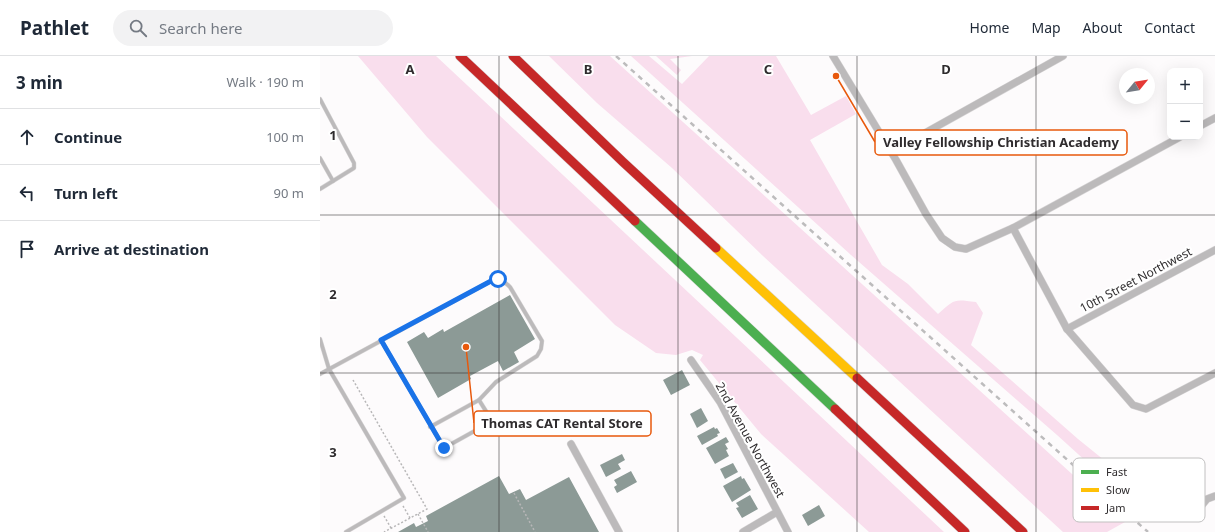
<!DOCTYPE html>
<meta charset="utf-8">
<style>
body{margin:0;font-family:"Noto Sans",sans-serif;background:#f2f2f3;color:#1f2937}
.controls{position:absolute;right:12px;top:12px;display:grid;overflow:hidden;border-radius:8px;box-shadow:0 4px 16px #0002}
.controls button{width:36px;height:36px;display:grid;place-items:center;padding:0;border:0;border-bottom:1px solid #e0e1e3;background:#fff;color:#1f2937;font:20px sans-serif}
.compass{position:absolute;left:799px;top:12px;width:36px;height:36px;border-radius:50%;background:#fff;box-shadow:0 4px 16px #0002;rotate:60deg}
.stop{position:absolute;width:12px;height:12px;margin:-9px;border:3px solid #1a73e8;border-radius:50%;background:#fff}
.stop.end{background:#1a73e8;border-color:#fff;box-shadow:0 1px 4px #0008}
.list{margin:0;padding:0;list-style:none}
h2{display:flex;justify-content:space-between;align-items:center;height:52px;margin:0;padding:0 16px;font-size:17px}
h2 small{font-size:13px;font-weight:400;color:#747a83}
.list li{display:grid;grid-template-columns:26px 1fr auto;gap:12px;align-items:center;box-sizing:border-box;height:56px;padding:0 16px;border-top:1px solid #e0e1e3}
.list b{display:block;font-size:15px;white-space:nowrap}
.list em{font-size:13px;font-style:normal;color:#747a83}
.icon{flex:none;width:22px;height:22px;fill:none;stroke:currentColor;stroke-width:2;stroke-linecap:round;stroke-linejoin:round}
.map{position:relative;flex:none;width:895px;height:476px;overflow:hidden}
header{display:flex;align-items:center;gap:24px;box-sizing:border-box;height:56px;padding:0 20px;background:#fff;border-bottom:1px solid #e0e1e3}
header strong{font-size:19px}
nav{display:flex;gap:22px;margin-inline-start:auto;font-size:14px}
.search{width:280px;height:36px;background:#f2f2f3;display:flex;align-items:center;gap:10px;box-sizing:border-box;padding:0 14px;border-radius:22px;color:#747a83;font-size:15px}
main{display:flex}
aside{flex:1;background:#fff}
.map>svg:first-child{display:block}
.green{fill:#f9deed}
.building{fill:#8c9a96}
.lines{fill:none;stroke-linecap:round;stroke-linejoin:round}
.lane-casing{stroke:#d8d6d7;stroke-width:4.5}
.street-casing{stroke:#d8d6d7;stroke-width:8}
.fast-casing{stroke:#d8d6d7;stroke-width:10}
.slow-casing{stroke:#d8d6d7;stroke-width:10}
.jam-casing{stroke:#d8d6d7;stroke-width:10}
.path{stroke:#b8b7b8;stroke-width:1.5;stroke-dasharray:2 2;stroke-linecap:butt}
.lane{stroke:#bcbabb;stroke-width:3.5}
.street{stroke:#bcbabb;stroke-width:7}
.fast{stroke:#4caf50;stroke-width:9}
.slow{stroke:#ffc107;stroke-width:9}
.jam{stroke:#c62828;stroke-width:9}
.rail{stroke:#bdbcbd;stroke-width:2.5;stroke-dasharray:5 5;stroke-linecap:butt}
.route{stroke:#1a73e8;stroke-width:5}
.grid{fill:none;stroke:#2f2c2e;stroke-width:1;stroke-opacity:0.55}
.labels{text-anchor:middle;stroke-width:4;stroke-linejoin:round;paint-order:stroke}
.street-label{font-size:12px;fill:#2f2c2e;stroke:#fff}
.key{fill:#fff;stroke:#c1c0c0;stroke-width:1}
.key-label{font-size:11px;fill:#2f2c2e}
.grid-label{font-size:13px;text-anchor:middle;font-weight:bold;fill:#2f2c2e;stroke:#fff;stroke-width:4;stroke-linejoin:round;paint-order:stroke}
.leader{fill:none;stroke:#e8590c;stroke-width:1.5}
.callout-dot{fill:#e8590c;stroke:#fff;stroke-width:1.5}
.callout{fill:#fff;stroke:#e8590c;stroke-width:1.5}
.callout-label{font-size:13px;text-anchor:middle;font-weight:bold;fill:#2f2c2e}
</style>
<header>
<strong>Pathlet</strong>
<div class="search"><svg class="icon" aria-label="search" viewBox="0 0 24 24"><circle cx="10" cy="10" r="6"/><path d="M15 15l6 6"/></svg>Search here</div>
<nav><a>Home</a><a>Map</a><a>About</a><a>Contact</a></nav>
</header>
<main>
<aside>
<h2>3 min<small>Walk · 190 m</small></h2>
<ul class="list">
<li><svg class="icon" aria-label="ahead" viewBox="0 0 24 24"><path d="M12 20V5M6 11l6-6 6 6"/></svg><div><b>Continue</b></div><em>100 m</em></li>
<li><svg class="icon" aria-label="left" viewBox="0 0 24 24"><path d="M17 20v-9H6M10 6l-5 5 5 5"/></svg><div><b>Turn left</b></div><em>90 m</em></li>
<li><svg class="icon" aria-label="arrive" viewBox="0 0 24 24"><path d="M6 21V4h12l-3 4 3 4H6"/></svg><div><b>Arrive at destination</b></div></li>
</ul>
</aside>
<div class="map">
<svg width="895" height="476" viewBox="0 0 895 476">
<rect width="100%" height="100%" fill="#fdfbfc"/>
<g class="green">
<polygon points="38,0 116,0 624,476 549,476 441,378 380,304 383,299 372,294 356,299 336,297 295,269 107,81"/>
<polygon points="229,0 290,0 805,466 787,476 743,476 443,200 352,112 277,47"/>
<path d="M311 0H329L362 28 389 0H456L491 59 526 40 536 58 490 84 562 209 588 228 618 258C635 243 633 243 656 246L663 257 651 289 758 383 846 454 833 466 737 379 531 199Z"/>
<polygon points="336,0 372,0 350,3 361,14 357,19"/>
</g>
<g class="building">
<polygon points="190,239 215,283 194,296 199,306 183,315 178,305 150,320 151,323 118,342 87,286 104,276 108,282 123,273 124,276"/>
<polygon points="362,314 370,329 351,339 343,324"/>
<polygon points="381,352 388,365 377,372 370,358"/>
<polygon points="394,371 395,373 397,372 400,377 397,378 398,380 382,389 377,380"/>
<polygon points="406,381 409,386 405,388 408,393 406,394 409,400 395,408 386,392"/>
<polygon points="302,398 305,404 298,408 301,413 286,421 280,409"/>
<polygon points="413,407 418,416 405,423 400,413"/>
<polygon points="311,415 317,426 297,437 294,431 297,429 294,424"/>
<polygon points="179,420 189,438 200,433 206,444 249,421 279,476 78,476 94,467 96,471 108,465 106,460"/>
<polygon points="421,420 422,423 424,422 431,434 412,446 403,430"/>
<polygon points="430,439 438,453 422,462 416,452 419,451 416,447"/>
<polygon points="499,449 505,460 488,470 482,459"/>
</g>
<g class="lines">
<defs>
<g id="lane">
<polyline points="0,43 34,107 34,112 0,133"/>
<polyline points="0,102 13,125"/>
<polyline points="0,283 9,313 84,442 26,476"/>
<polyline points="61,284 124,392 169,367 169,360 159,344"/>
<path d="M0 318 171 225C180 223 183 224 190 231L222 285 221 293 217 300 176 326 159 344 110 371"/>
</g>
<g id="street">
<polyline points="513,0 576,104 606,158 622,182 635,191 646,193 693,172 860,81"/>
<polyline points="880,70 895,62"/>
<polyline points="571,96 743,0"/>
<polyline points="693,172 747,273 813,349 826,353 895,317"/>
<polyline points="747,273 895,194"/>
<polyline points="371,304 400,346 468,476"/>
<polyline points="251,388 299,476"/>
<polyline points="873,460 887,443 895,440"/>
<polyline points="423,476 457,456"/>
</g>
<polyline id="fast" points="315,165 515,353"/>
<polyline id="slow" points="396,192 537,322"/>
<g id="jam">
<polyline points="140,0 315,165"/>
<polyline points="193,0 303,106 396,192"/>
<polyline points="537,322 703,476"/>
<polyline points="515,353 645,476"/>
</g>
</defs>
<use href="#lane" class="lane-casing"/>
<use href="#street" class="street-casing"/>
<use href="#fast" class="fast-casing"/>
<use href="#slow" class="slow-casing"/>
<use href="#jam" class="jam-casing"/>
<g class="path">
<polyline points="33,324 107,453 64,476"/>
<polyline points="194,437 215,476"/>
<polyline points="83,450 90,462"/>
<polyline points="98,458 108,476"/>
<polyline points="64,460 71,472"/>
</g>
<use href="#lane" class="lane"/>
<use href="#street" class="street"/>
<use href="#fast" class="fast"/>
<use href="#slow" class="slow"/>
<use href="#jam" class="jam"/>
<polyline class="rail" points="296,0 828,476"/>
</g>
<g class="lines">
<polyline class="route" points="124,392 61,284 171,225 178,223"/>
</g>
<path class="grid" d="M179 0V476M358 0V476M537 0V476M716 0V476M0 159H895M0 317H895"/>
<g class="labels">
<g class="street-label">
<text transform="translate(816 224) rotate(-28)" y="4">10th Street Northwest</text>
<text transform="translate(430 384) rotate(61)" y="4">2nd Avenue Northwest</text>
</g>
</g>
<rect x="753" y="402" width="132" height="64" rx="6" class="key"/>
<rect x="761" y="414" width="18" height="4" fill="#4caf50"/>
<rect x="761" y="432" width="18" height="4" fill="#ffc107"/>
<rect x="761" y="450" width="18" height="4" fill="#c62828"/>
<g class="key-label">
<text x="786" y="420">Fast</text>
<text x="786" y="438">Slow</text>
<text x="786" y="456">Jam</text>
</g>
<g class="grid-label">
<text x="90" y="18">A</text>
<text x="268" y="18">B</text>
<text x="448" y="18">C</text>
<text x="626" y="18">D</text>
<text x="13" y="84">1</text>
<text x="13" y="243">2</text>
<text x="13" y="401">3</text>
</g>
<path class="leader" d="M516 20L555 86M146 291L154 367"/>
<g class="callout-dot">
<circle cx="516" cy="20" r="4"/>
<circle cx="146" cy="291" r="4"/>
</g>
<g class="callout">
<rect x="555" y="74" width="252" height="25" rx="4"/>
<rect x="154" y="355" width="177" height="25" rx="4"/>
</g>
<g class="callout-label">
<text x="681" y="91">Valley Fellowship Christian Academy</text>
<text x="242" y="372">Thomas CAT Rental Store</text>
</g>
</svg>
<div class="controls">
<button>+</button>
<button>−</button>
</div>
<svg class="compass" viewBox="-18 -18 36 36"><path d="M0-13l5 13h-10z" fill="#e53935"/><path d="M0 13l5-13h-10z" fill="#747a83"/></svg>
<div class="stop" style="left:178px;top:223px"></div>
<div class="stop end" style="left:124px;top:392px"></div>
</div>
</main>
